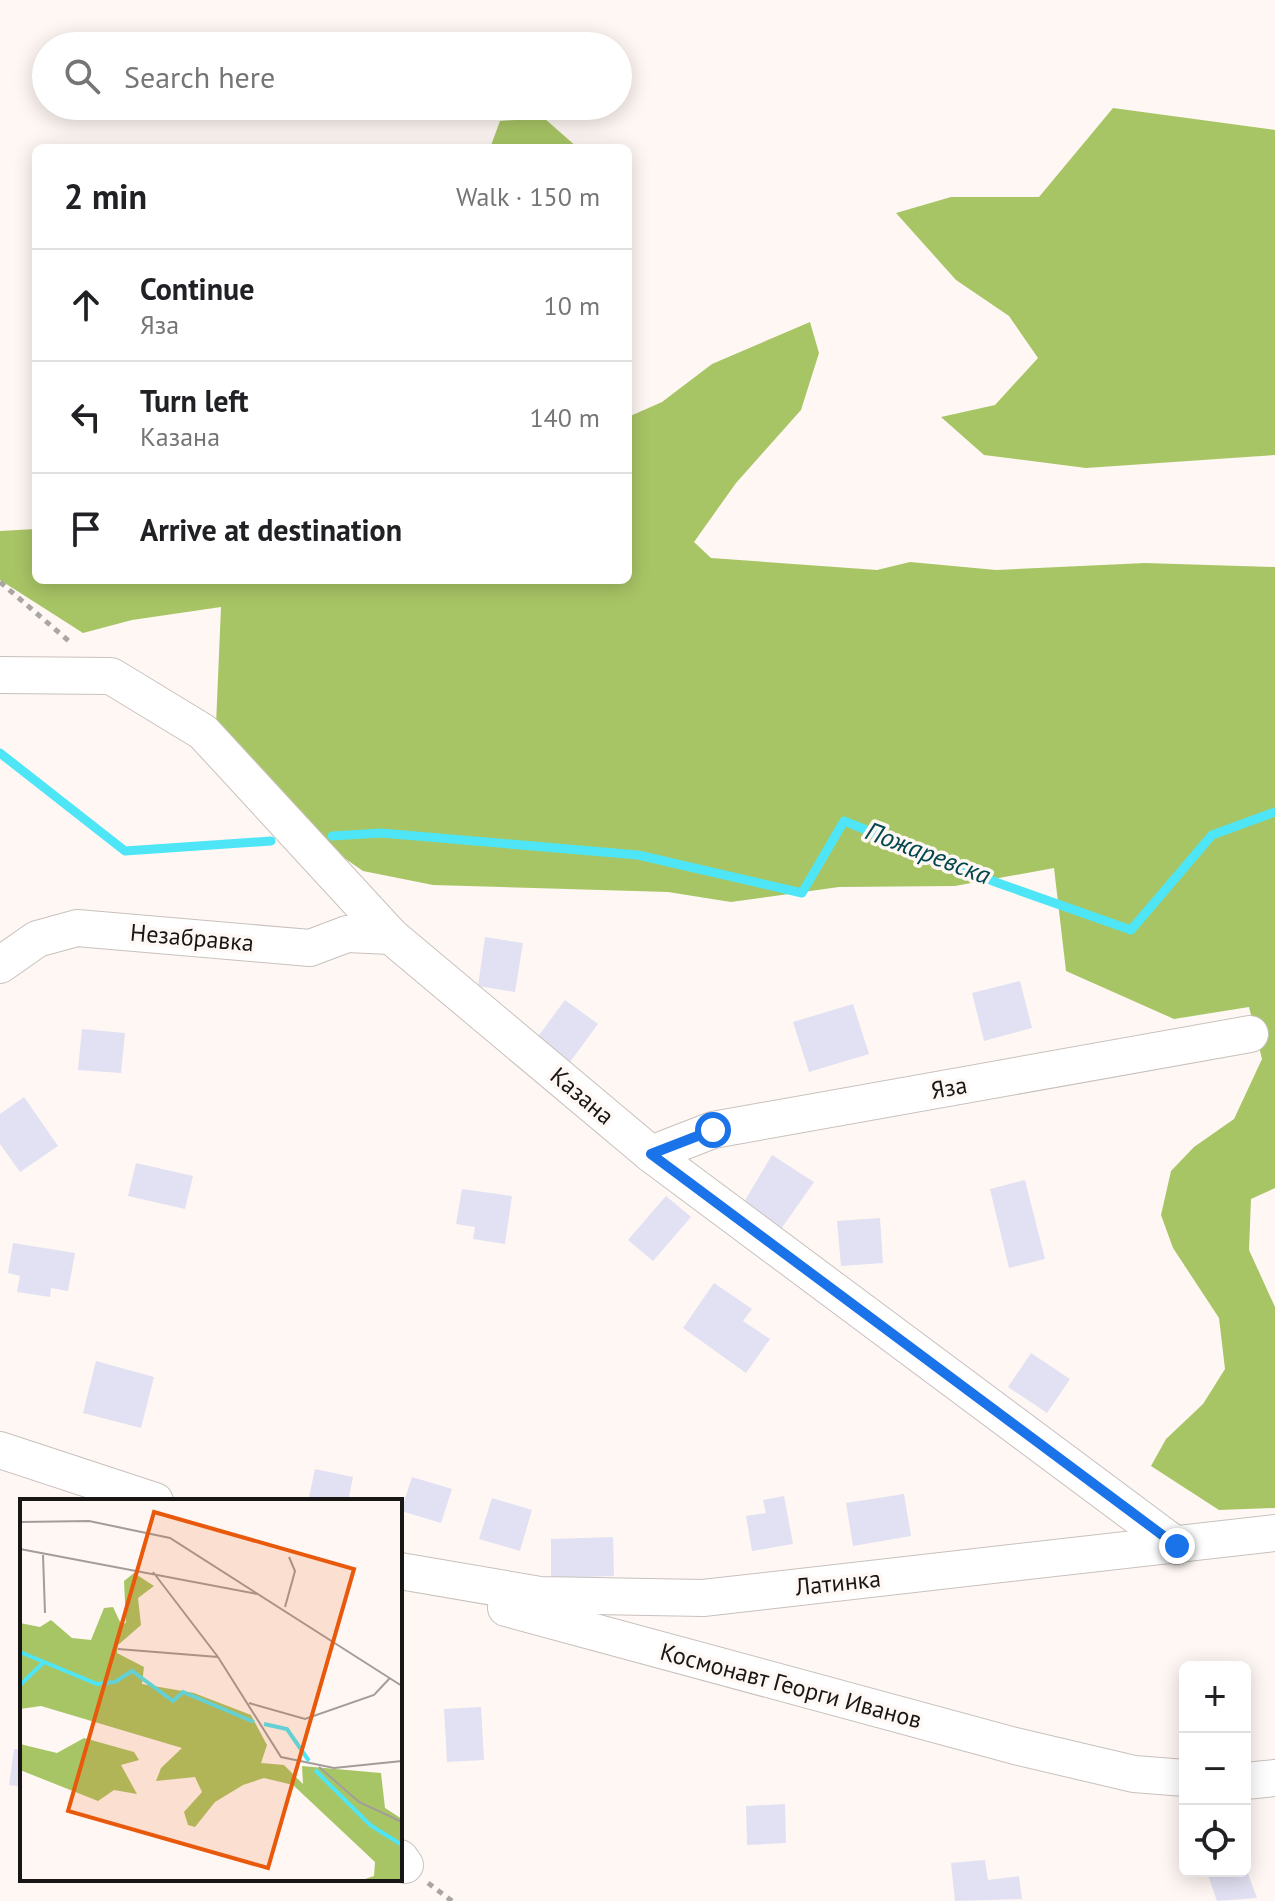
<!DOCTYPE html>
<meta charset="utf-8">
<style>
body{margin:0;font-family:"PT Sans",sans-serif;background:#f6f6f6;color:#202124}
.controls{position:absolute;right:24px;bottom:24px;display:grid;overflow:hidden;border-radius:12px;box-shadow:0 4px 20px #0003}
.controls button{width:72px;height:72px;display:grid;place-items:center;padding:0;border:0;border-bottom:2px solid #e0e0e0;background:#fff;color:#202124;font:40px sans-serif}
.stop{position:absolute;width:24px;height:24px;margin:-18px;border:6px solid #1a73e8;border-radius:50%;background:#fff}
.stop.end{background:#1a73e8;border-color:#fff;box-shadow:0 2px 8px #0008}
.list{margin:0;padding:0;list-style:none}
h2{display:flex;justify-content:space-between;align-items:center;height:104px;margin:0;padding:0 32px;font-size:34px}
h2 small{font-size:26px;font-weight:400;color:#757577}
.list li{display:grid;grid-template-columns:52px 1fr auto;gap:24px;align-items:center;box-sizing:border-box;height:112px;padding:0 32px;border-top:2px solid #e0e0e0}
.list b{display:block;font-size:30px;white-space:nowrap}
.list p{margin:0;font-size:26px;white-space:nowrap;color:#757577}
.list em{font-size:26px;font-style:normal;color:#757577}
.icon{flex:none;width:44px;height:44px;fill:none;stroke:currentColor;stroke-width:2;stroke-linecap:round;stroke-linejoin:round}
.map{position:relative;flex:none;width:1275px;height:1901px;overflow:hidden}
.search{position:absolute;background:#fff;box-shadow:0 4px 20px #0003;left:32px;top:32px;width:600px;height:88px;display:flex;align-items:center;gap:20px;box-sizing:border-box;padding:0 28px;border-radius:44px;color:#757577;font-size:30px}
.panel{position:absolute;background:#fff;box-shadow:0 4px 20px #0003;left:32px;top:144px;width:600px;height:440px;border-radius:12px}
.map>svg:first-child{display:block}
.forest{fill:#a8c565}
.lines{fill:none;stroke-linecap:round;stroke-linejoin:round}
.stream{stroke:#4ee6f6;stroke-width:9}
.building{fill:#e2e1f3}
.minor-casing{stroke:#c8c1bd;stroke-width:38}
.path{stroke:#aba6a3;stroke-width:5;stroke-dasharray:6 6;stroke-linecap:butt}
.minor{stroke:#fff;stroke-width:36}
.route{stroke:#1a73e8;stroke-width:10}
.labels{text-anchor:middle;stroke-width:7;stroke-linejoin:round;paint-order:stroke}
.street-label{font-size:24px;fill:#191716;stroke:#fef7f3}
.water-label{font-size:26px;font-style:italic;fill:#00474e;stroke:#fef7f3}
.inset-river{fill:none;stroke:#4ee6f6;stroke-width:4}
.inset-road{fill:none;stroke:#a29d9b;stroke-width:2}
.view{fill:#e8590c;fill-opacity:0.15;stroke:#e8590c;stroke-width:4}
.inset-edge{fill:none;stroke:#191716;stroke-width:4}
</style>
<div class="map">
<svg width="1275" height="1901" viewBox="0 0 1275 1901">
<rect width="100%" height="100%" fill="#fef7f3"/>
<g class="forest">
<polygon points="1113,108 1275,130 1275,455 1086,468 984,455 941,417 995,405 1038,358 1009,316 956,280 896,213 951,197 1039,197"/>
<polygon points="544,118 578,148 490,148 500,121"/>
<polygon points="810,322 819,353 801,410 736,483 694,542 711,558 877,570 910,562 996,570 1145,563 1275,567 1275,1188 1251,1199 1249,1250 1275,1307 1275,1508 1219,1510 1151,1466 1166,1439 1203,1404 1225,1369 1219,1318 1173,1248 1161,1215 1171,1171 1194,1147 1234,1119 1262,1059 1249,1007 1174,1019 1066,971 1054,868 955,886 839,887 731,902 668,892 433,885 363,871 278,812 216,725 221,607 132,620 83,633 0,580 0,531 36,529 36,580 628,580 628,417 662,402 712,364"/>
</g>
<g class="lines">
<g class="stream">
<polyline points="0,753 125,851 271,841"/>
<polyline points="332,836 381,833 638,855 802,893 844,821 998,883 1131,930 1212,835 1275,812"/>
</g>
</g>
<g class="building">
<polygon points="485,937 523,943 515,992 478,986"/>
<polygon points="1020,981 1032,1028 984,1041 972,993"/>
<polygon points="565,1000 598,1024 570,1062 537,1038"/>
<polygon points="853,1004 869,1054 809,1072 793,1022"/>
<polygon points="82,1029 125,1033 121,1073 78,1070"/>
<polygon points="24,1097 58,1146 20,1172 0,1144 0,1114"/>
<polygon points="772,1155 814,1182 779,1232 741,1207"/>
<polygon points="136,1163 193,1176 185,1209 128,1196"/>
<polygon points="1025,1180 1045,1259 1009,1268 990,1189"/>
<polygon points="462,1189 512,1196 505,1244 473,1239 475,1227 456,1224"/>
<polygon points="666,1196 691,1217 653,1261 628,1240"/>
<polygon points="880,1218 883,1263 841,1266 837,1221"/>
<polygon points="13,1243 75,1253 68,1291 51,1288 50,1297 17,1292 20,1276 8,1273"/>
<polygon points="714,1283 752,1309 743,1321 770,1339 746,1373 683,1328"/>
<polygon points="1031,1353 1070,1379 1047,1413 1008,1387"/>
<polygon points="96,1361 154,1377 141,1428 83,1413"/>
<polygon points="315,1469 353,1477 348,1501 308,1501"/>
<polygon points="412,1477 452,1489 441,1523 401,1511"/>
<polygon points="904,1494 911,1536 853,1546 846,1503"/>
<polygon points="784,1496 793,1544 752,1551 746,1516 766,1513 763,1500"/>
<polygon points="492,1498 532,1510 520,1551 479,1539"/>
<polygon points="613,1537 614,1576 551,1578 551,1539"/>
<polygon points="481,1707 484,1760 447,1762 444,1709"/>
<polygon points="14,1749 22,1750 22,1787 9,1785"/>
<polygon points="785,1804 786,1843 747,1845 746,1806"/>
<polygon points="985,1860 988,1880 1019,1876 1022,1899 955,1901 951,1863"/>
<polygon points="1218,1871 1247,1871 1257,1898 1217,1901 1208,1875"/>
</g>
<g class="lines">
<defs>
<g id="minor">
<polyline points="0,675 111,676 203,732 391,936 651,1154 1177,1546"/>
<polyline points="0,965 37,939 77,928 310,948 347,934 391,936"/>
<polyline points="651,1154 713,1130 1250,1034"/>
<polyline points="0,1450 155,1501"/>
<polyline points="400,1571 540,1595 703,1598 1275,1533"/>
<polyline points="506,1608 1015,1746 1134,1774 1185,1778"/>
<polyline points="1245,1781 1275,1778"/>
<polyline points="400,1858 405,1865"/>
</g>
</defs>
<use href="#minor" class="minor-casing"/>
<g class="path">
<polyline points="0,582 70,642"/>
<polyline points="428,1883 452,1901"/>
</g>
<use href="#minor" class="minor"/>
</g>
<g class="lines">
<polyline class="route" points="713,1130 651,1154 1177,1546"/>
</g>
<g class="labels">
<g class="street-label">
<text transform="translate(192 938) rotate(5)" y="8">Незабравка</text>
<text transform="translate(949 1088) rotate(-10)" y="8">Яза</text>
<text transform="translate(582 1096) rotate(40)" y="8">Казана</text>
<text transform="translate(838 1583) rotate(-6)" y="8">Латинка</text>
<text transform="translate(791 1686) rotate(15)" y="8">Космонавт Георги Иванов</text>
</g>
<g class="water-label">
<text transform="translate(928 853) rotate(21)" y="9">Пожаревска</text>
</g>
</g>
<g transform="translate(20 1499)">
<rect width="382" height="382" fill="#fef7f3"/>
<path d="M114 74 134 87 118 99 121 126 98 146 97 154 124 168 122 185 174 194 231 216 247 246 241 264 264 266 283 285 282 267 361 274 365 309 382 320V382H339L354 377 355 363 273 286 244 279 223 286 195 303 175 328 168 326 164 313 182 293 175 278 136 282 141 269 162 249 21 207 0 210V124L20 128 31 121 52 139 71 141 84 109 93 108 101 125 106 124 104 82ZM64 239 114 253 119 261 101 266 117 295 94 291 78 302 0 271V245L37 254Z" fill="#a8c565"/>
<path class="inset-river" d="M0 153 77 185 95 183 112 172 153 202 163 193 234 223M0 186 24 163M244 225 267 230 289 262M295 271 350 326 382 346"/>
<path class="inset-road" d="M0 23 69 22 150 39 382 187M0 50 237 95M23 56 25 114M133 73 198 158 261 258 314 269 382 262M265 108 275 72 269 58M98 150 198 158M229 204 285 220 354 196 370 179M299 268 339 303 382 323"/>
<path class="view" d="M134 13 334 70 248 369 48 312Z"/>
<rect width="382" height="382" class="inset-edge"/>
</g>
</svg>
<div class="controls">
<button>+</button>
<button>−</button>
<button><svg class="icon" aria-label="locate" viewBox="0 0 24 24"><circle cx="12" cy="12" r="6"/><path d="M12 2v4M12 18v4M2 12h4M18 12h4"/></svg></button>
</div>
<div class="stop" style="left:713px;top:1130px"></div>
<div class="stop end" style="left:1177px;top:1546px"></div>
<div class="search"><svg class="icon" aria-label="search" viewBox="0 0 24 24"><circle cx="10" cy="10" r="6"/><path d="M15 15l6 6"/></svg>Search here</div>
<section class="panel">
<h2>2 min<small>Walk · 150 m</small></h2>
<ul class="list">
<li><svg class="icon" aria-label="ahead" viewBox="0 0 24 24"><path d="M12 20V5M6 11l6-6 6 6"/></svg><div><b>Continue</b><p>Яза</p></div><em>10 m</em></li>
<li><svg class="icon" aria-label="left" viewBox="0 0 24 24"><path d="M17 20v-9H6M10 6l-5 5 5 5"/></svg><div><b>Turn left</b><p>Казана</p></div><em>140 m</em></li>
<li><svg class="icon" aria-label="arrive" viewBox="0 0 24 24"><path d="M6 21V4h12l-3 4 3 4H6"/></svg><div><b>Arrive at destination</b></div></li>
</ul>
</section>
</div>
